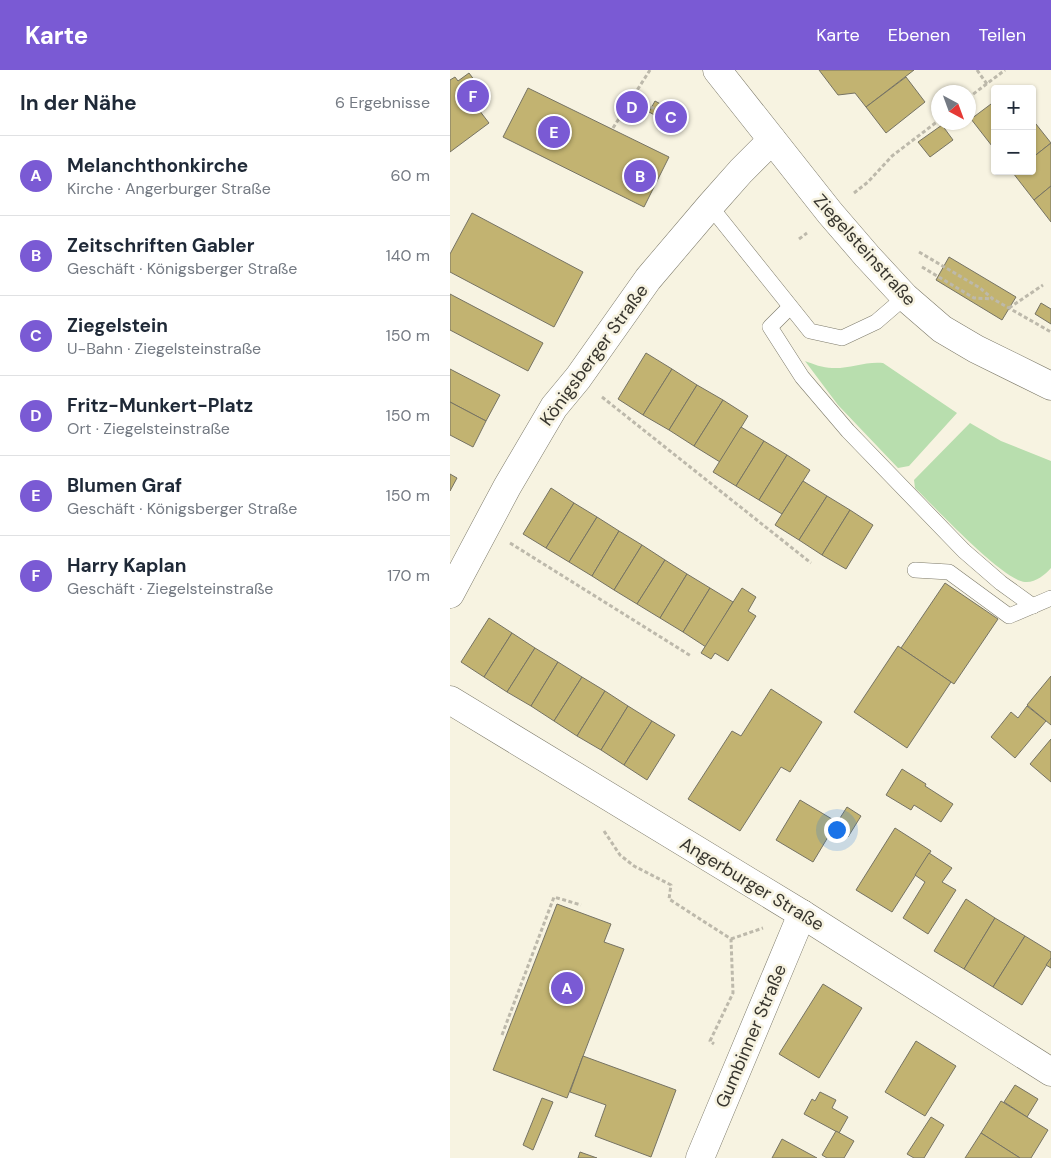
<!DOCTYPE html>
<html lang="de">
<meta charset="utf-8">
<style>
body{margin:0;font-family:"DM Sans",sans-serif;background:#f2f2f3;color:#1f2937}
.controls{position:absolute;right:15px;top:15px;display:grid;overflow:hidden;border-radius:5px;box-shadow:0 1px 4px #0004}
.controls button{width:45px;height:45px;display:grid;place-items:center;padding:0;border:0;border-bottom:1px solid #e0e1e3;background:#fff;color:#1f2937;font:25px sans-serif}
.compass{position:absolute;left:481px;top:15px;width:45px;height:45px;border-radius:50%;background:#fff;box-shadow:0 1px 4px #0004;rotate:139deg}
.you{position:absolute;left:386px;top:759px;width:18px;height:18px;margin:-12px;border:4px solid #fff;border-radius:50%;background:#1a73e8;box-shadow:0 0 0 8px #1a73e833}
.badge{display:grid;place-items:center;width:32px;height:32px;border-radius:50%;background:#7a5ad4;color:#fff;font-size:16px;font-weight:700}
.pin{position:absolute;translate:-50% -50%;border:2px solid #fff;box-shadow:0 1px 5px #0006}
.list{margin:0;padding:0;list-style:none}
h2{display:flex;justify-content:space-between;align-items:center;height:65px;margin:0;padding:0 20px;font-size:21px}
h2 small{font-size:16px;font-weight:400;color:#747a83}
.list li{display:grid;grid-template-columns:32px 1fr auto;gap:15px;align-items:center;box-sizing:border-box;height:80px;padding:0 20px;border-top:1px solid #e0e1e3}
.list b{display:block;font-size:19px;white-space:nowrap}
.list p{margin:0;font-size:16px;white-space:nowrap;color:#747a83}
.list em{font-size:16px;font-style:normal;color:#747a83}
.map{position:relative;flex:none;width:601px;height:1088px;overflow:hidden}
header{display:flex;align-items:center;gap:30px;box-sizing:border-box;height:70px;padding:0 25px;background:#7a5ad4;color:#fff}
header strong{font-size:24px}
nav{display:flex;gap:28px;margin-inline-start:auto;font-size:18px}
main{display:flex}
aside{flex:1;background:#fff}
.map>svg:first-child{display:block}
.green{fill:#b8deae}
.building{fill:#c2b371;stroke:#767363}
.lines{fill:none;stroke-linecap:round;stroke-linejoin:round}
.service-casing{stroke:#7d7a6a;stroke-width:16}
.minor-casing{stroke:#7d7a6a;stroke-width:29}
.tertiary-casing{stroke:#7d7a6a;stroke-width:29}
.path{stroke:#bdb9ab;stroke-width:3;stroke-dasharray:4 2.5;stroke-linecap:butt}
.service{stroke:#fff;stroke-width:15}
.minor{stroke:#fff;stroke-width:28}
.tertiary{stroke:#fff;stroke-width:28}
.labels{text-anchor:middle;stroke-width:5;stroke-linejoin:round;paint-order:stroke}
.street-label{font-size:18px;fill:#37352e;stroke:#f7f3e1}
</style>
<header>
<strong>Karte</strong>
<nav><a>Karte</a><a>Ebenen</a><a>Teilen</a></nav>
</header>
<main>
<aside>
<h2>In der Nähe<small>6 Ergebnisse</small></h2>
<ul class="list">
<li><span class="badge">A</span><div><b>Melanchthonkirche</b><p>Kirche · Angerburger Straße</p></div><em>60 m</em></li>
<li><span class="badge">B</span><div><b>Zeitschriften Gabler</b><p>Geschäft · Königsberger Straße</p></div><em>140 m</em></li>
<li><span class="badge">C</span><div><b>Ziegelstein</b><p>U-Bahn · Ziegelsteinstraße</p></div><em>150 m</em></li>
<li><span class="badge">D</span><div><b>Fritz-Munkert-Platz</b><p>Ort · Ziegelsteinstraße</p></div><em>150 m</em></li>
<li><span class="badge">E</span><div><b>Blumen Graf</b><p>Geschäft · Königsberger Straße</p></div><em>150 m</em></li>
<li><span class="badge">F</span><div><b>Harry Kaplan</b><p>Geschäft · Ziegelsteinstraße</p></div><em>170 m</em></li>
</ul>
</aside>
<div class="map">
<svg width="601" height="1088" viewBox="0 0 601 1088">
<rect width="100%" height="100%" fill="#f7f3e1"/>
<g class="green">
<path d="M355 291C363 294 373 298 382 298 399 299 416 291 433 293L507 343 459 396 448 398 388 335Z"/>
<path d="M520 353 551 371 601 391V498C595 505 585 513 575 512 552 510 485 437 465 418L464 410Z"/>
</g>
<g class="building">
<polygon points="369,0 464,0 416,37 405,23 388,25"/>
<polygon points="19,3 40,31 29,40 39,53 0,82 0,10 5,7 8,11"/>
<polygon points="456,7 475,32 436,63 416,37"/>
<polygon points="78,18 219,87 194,137 53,67"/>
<polygon points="205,31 216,37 210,48 199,42"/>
<polygon points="545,31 545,74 542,76 521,49"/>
<polygon points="582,49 601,73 582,88"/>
<polygon points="492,55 503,70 480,87 468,72"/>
<polygon points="601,73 601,116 584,130 563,103 565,101 582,101 582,88"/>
<polygon points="601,116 601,152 584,130"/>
<polygon points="22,143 133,202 104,257 0,202 0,184"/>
<polygon points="499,187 566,227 552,250 486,210"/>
<polygon points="0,224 93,273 78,301 0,260"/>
<polygon points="591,233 601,239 601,254 585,244"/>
<polygon points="196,283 222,299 193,345 168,329"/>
<polygon points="0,299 50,325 36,351 0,332"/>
<polygon points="222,299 247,315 219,360 193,345"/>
<polygon points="247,315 273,330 244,376 219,360"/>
<polygon points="273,330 298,346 270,392 244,376"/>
<polygon points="0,332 36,351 23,377 0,365"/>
<polygon points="291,357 314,371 286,416 263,402"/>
<polygon points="314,371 337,385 309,430 286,416"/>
<polygon points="337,385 360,400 332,444 309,430"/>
<polygon points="0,404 7,408 0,421"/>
<polygon points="353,411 377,426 349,470 325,455"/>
<polygon points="101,418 124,433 96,478 73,464"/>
<polygon points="377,426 400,440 372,485 349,470"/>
<polygon points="124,433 147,447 119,492 96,478"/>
<polygon points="400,440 423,455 396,499 372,485"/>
<polygon points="147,447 169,461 142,506 119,492"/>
<polygon points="169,461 192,475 164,520 142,506"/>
<polygon points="192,475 215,490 187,534 164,520"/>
<polygon points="215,490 237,504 210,548 187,534"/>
<polygon points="237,504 260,518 233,562 210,548"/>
<polygon points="495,513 548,549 504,614 451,578"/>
<polygon points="260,518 283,532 256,577 233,562"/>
<polygon points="292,518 306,527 298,541 306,546 278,591 265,583 261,589 251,583"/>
<polygon points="39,548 62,563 34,607 11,592"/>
<polygon points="62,563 85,578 57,622 34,607"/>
<polygon points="448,576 501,612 457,678 404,642"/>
<polygon points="85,578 108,592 81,636 57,622"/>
<polygon points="108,592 132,607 104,651 81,636"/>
<polygon points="601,606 601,655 577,635"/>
<polygon points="132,607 155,621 127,666 104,651"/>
<polygon points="321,619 372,652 340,702 331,697 290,761 238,729 282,661 291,666"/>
<polygon points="155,621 178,636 151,680 127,666"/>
<polygon points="178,636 202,651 174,695 151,680"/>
<polygon points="577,636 596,651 565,688 541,667 561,642 568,648"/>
<polygon points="202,651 225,665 197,710 174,695"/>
<polygon points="601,669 601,712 580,694"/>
<polygon points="452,699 476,714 475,716 503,734 491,752 464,735 461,740 436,725"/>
<polygon points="350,730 387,752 363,792 326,770"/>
<polygon points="397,737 411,746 398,767 383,759"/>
<polygon points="445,758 481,781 442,842 406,820"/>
<polygon points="479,783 502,798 492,812 506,820 478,864 453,848 475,812 465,805"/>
<polygon points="516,829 545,848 514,899 484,881"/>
<polygon points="107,834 161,854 154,872 174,879 117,1028 43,1000"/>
<polygon points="545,848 575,866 543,917 514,899"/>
<polygon points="575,866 601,882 601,888 572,935 543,917"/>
<polygon points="601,888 601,898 596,895"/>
<polygon points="373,914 412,938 369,1008 329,984"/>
<polygon points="466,971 506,996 475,1046 435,1022"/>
<polygon points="133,986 226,1020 201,1087 145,1066 156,1035 120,1022"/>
<polygon points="565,1015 588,1029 577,1047 554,1032"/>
<polygon points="370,1022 386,1030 382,1038 398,1047 389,1063 354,1044 362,1029 365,1031"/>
<polygon points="92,1028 103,1032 83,1080 73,1075"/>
<polygon points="551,1031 598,1060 581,1088 570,1088 531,1063"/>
<polygon points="481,1047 494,1055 474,1088 464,1088 457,1084"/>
<polygon points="386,1061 404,1071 394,1088 377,1088 372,1085"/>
<polygon points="531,1063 570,1088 515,1088"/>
<polygon points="332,1069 367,1088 322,1088"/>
<polygon points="130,1082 147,1088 128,1088"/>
</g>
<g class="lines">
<defs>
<g id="service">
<polyline points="260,136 360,261 392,268 426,252 455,227"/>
<polyline points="340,237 320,257 352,307 398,361 514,481 551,513 583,536"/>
<polyline points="465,500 499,502 559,546 601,528"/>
</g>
<g id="minor">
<polyline points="0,524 57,417 104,337 128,308 198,209 260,136 291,101 322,70"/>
<polyline points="0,630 352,844 601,1002"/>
<polyline points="250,1088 352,844"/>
</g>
<polyline id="tertiary" points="267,0 380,143 417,186 455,227 492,259 526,279 601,316"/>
</defs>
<use href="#service" class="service-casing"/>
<use href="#minor" class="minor-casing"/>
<use href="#tertiary" class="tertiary-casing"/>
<g class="path">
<polyline points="527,0 537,14"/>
<polyline points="183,28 207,40"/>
<polyline points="518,28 555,0"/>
<polyline points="163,58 200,0"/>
<polyline points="404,123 418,112 442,86 488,51"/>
<polyline points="349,169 357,163"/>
<polyline points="469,182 530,218 543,229 601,262"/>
<polyline points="472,197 524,228 542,229"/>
<polyline points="559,238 593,215"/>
<polyline points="152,327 361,493"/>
<polyline points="60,473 241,586"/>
<polyline points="154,761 170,785 184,796 221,815 219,829 281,869 283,923 260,971 264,974"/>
<polyline points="281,869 313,858"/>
<polyline points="52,965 104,827 131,835"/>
</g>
<use href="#service" class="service"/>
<use href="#minor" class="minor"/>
<use href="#tertiary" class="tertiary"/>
</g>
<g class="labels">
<g class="street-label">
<text transform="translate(415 180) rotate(48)" y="6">Ziegelsteinstraße</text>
<text transform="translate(144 285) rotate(-54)" y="6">Königsberger Straße</text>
<text transform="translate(302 814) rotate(31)" y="6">Angerburger Straße</text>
<text transform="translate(301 966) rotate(-67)" y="6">Gumbinner Straße</text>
</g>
</g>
</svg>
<div class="controls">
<button>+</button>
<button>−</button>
</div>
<svg class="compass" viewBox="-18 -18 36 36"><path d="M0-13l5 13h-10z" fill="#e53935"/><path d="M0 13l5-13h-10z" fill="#747a83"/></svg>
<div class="you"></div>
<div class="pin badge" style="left:117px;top:918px">A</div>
<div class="pin badge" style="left:190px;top:106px">B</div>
<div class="pin badge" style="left:221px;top:47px">C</div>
<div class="pin badge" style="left:182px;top:37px">D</div>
<div class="pin badge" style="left:104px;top:62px">E</div>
<div class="pin badge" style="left:23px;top:26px">F</div>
</div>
</main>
